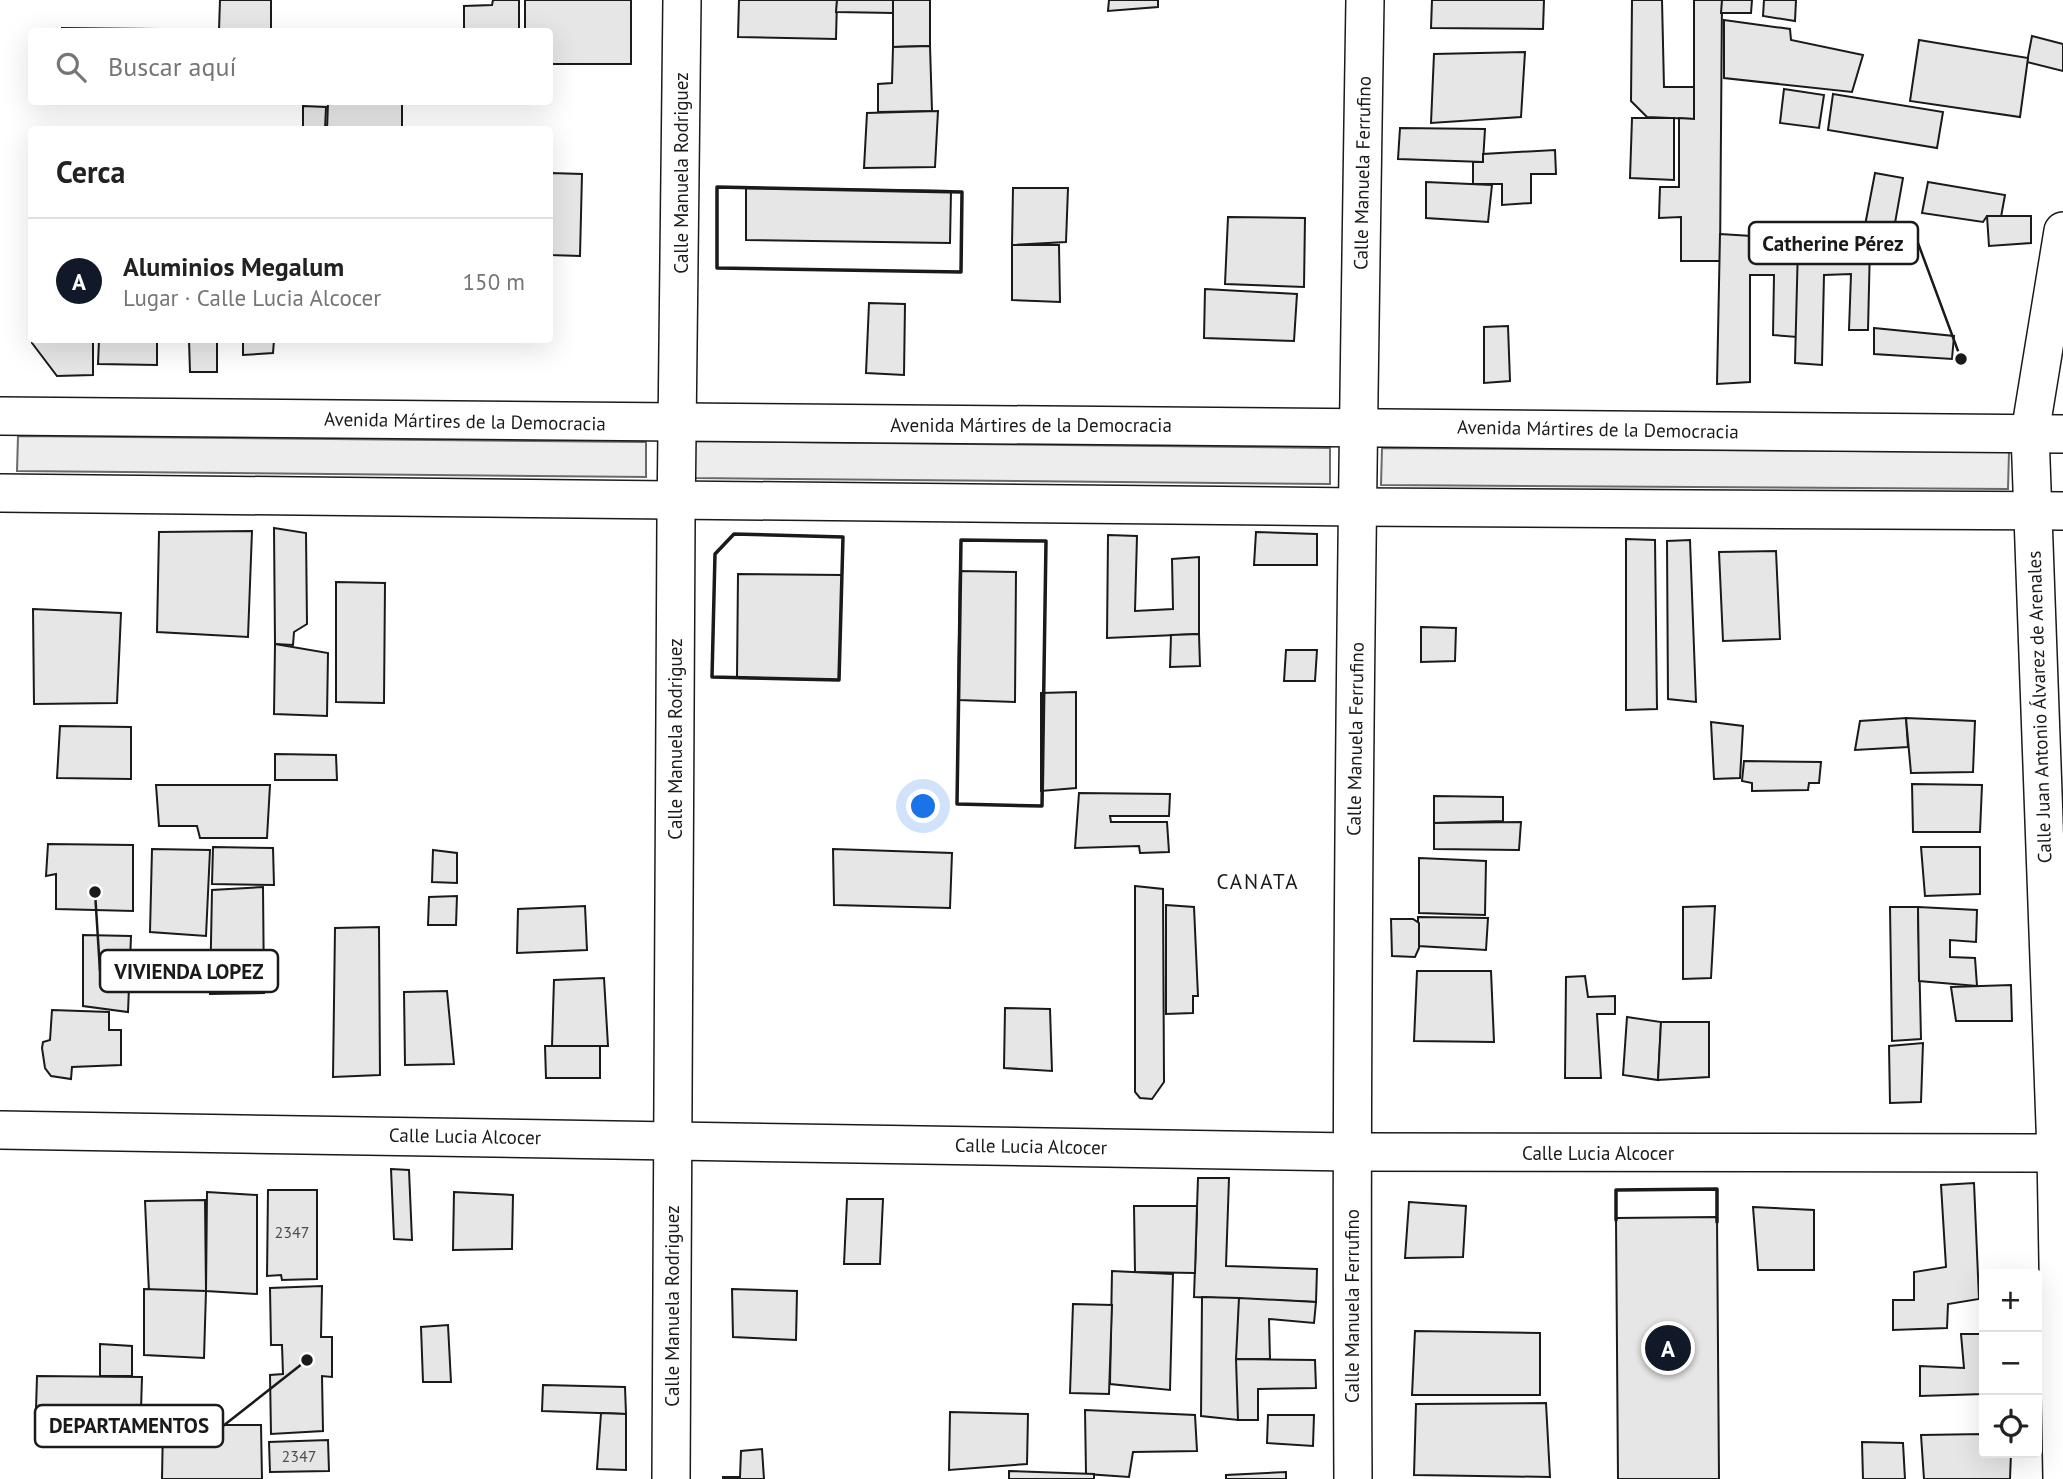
<!DOCTYPE html>
<html lang="es">
<meta charset="utf-8">
<style>
body{margin:0;font-family:"PT Sans",sans-serif;background:#f6f6f6;color:#222}
.controls{position:absolute;right:21px;bottom:21px;display:grid;overflow:hidden;border-radius:7px;box-shadow:0 7px 28px #0002}
.controls button{width:63px;height:63px;display:grid;place-items:center;padding:0;border:0;border-bottom:2px solid #e0e0e0;background:#fff;color:#222;font:35px sans-serif}
.you{position:absolute;left:924px;top:807px;width:24px;height:24px;margin:-18px;border:5px solid #fff;border-radius:50%;background:#1a73e8;box-shadow:0 0 0 10px #1a73e833}
.badge{display:grid;place-items:center;width:46px;height:46px;border-radius:50%;background:#111827;color:#fff;font-size:23px;font-weight:700}
.pin{position:absolute;translate:-50% -50%;border:4px solid #fff;box-shadow:0 2px 7px #0006}
.list{margin:0;padding:0;list-style:none}
h2{display:flex;justify-content:space-between;align-items:center;height:91px;margin:0;padding:0 28px;font-size:30px}
h2 small{font-size:23px;font-weight:400;color:#767676}
.list li{display:grid;grid-template-columns:46px 1fr auto;gap:21px;align-items:center;box-sizing:border-box;height:126px;padding:0 28px;border-top:2px solid #e0e0e0}
.list b{display:block;font-size:26px;white-space:nowrap}
.list p{margin:0;font-size:23px;white-space:nowrap;color:#767676}
.list em{font-size:23px;font-style:normal;color:#767676}
.icon{flex:none;width:38px;height:38px;fill:none;stroke:currentColor;stroke-width:2;stroke-linecap:round;stroke-linejoin:round}
.map{position:relative;flex:none;width:2063px;height:1479px;overflow:hidden}
.search{position:absolute;background:#fff;box-shadow:0 7px 28px #0002;left:28px;top:28px;width:525px;height:77px;display:flex;align-items:center;gap:18px;box-sizing:border-box;padding:0 24px;border-radius:7px;color:#767676;font-size:26px}
.panel{position:absolute;background:#fff;box-shadow:0 7px 28px #0002;left:28px;top:126px;width:525px;height:217px;border-radius:7px}
.map>svg:first-child{display:block}
.built{fill:#ededed;stroke:#6a6a6a;stroke-width:2}
.building{fill:#e6e6e6;stroke:#1a1a1a;stroke-width:2}
.lines{fill:none;stroke-linecap:round;stroke-linejoin:round}
.street-casing{stroke:#1a1a1a;stroke-width:40}
.street{stroke:#fff;stroke-width:37}
.wall{stroke:#1a1a1a;stroke-width:3.5}
.labels{text-anchor:middle;stroke-width:5;stroke-linejoin:round;paint-order:stroke}
.number-label{font-size:16px;fill:#4d4d4d}
.street-label{font-size:19px;fill:#1a1a1a;stroke:#fff}
.neighbourhood-label{font-size:21px;letter-spacing:2px;fill:#1a1a1a;stroke:#fff}
.leader{fill:none;stroke:#1a1a1a;stroke-width:2.5}
.callout-dot{fill:#1a1a1a;stroke:#fff;stroke-width:2.5}
.callout{fill:#fff;stroke:#1a1a1a;stroke-width:2.5}
.callout-label{font-size:21px;text-anchor:middle;font-weight:bold;fill:#1a1a1a}
</style>
<div class="map">
<svg width="2063" height="1479" viewBox="0 0 2063 1479">
<rect width="100%" height="100%" fill="#fff"/>
<g class="built">
<polygon points="18,436 646,442 646,477 17,471"/>
<polygon points="694,441 1330,448 1330,484 694,478"/>
<polygon points="1382,448 2009,452 2008,489 1381,485"/>
</g>
<g class="building">
<polygon points="220,0 271,0 271,32 219,30"/>
<polygon points="493,0 519,0 519,32 464,32 464,6 492,5"/>
<polygon points="525,0 631,0 631,64 550,64 550,32 525,32"/>
<polygon points="739,0 837,0 836,39 738,37"/>
<polygon points="837,0 893,0 893,13 836,12"/>
<polygon points="893,0 930,0 930,46 893,47"/>
<polygon points="1109,0 1158,0 1158,7 1108,11"/>
<polygon points="1432,0 1544,0 1543,29 1431,28"/>
<polygon points="1632,0 1662,0 1664,87 1694,87 1694,119 1647,117 1631,101"/>
<polygon points="1694,0 1722,0 1720,261 1681,261 1681,217 1659,218 1660,187 1679,187 1679,118 1694,119"/>
<polygon points="1722,0 1752,0 1751,13 1721,13"/>
<polygon points="1764,0 1796,0 1795,21 1763,16"/>
<polygon points="1724,20 1790,29 1791,40 1863,55 1852,92 1724,78"/>
<polygon points="62,28 158,29 158,32 62,32"/>
<polygon points="2032,36 2063,44 2063,71 2027,62"/>
<polygon points="1919,40 2028,58 2020,117 1910,101"/>
<polygon points="930,46 932,111 878,112 878,84 892,83 893,47"/>
<polygon points="1525,52 1521,117 1431,123 1434,54"/>
<polygon points="1784,89 1824,95 1819,128 1780,123"/>
<polygon points="1833,94 1943,112 1937,148 1828,130"/>
<polygon points="328,102 402,103 402,130 327,130"/>
<polygon points="303,106 326,107 325,130 303,130"/>
<polygon points="938,111 935,167 864,168 867,113"/>
<polygon points="1632,118 1674,118 1674,180 1630,178"/>
<polygon points="1400,128 1485,129 1483,162 1398,159"/>
<polygon points="1555,150 1556,174 1531,174 1531,203 1502,205 1502,184 1473,184 1473,162 1483,162 1483,154"/>
<polygon points="550,173 582,174 580,256 550,255"/>
<polygon points="1875,173 1903,178 1892,240 1863,236"/>
<polygon points="1426,182 1492,185 1488,222 1426,218"/>
<polygon points="1928,182 2005,195 2001,217 1987,216 1983,222 1922,213"/>
<polygon points="746,188 951,191 950,243 746,240"/>
<polygon points="1013,188 1068,188 1066,242 1012,245"/>
<polygon points="1987,216 2031,216 2031,243 1989,246"/>
<polygon points="1228,217 1305,218 1304,287 1225,284"/>
<polygon points="1720,234 1799,239 1797,337 1773,335 1774,275 1750,275 1750,382 1717,384"/>
<polygon points="1012,245 1059,245 1060,302 1012,300"/>
<polygon points="1798,245 1870,245 1868,330 1849,330 1851,274 1824,275 1822,365 1795,363"/>
<polygon points="1205,289 1297,294 1294,341 1204,338"/>
<polygon points="869,303 905,304 904,375 866,373"/>
<polygon points="1508,326 1510,381 1484,383 1484,327"/>
<polygon points="1874,328 1954,336 1952,359 1874,354"/>
<polygon points="32,340 93,340 93,375 57,376 32,343"/>
<polygon points="99,340 157,340 157,365 98,364"/>
<polygon points="189,340 217,340 217,372 190,372"/>
<polygon points="243,340 274,340 273,353 243,355"/>
<polygon points="274,528 306,533 307,624 294,632 293,645 275,644"/>
<polygon points="252,531 248,637 157,632 159,532"/>
<polygon points="1256,532 1317,534 1317,565 1254,565"/>
<polygon points="1108,535 1137,536 1135,611 1173,609 1172,559 1199,557 1199,634 1107,638"/>
<polygon points="1626,539 1655,540 1657,709 1626,710"/>
<polygon points="1690,540 1696,702 1668,699 1667,541"/>
<polygon points="1776,551 1780,639 1723,641 1719,552"/>
<polygon points="960,571 1016,572 1015,702 958,700"/>
<polygon points="738,574 842,575 839,680 737,678"/>
<polygon points="336,582 385,583 384,703 336,702"/>
<polygon points="33,609 121,613 117,703 34,704"/>
<polygon points="1421,627 1456,628 1455,661 1421,662"/>
<polygon points="1199,634 1200,666 1170,667 1171,635"/>
<polygon points="275,644 328,653 327,716 274,714"/>
<polygon points="1286,650 1317,650 1315,681 1284,681"/>
<polygon points="1076,692 1076,788 1041,791 1041,693"/>
<polygon points="1906,718 1908,747 1855,750 1860,721"/>
<polygon points="1906,718 1975,721 1973,772 1911,773"/>
<polygon points="1711,722 1743,726 1740,778 1714,779"/>
<polygon points="60,726 131,727 131,779 57,778"/>
<polygon points="275,754 336,755 337,780 275,780"/>
<polygon points="1744,761 1821,762 1819,783 1809,783 1808,790 1752,791 1752,783 1742,781"/>
<polygon points="1912,784 1982,785 1980,832 1913,832"/>
<polygon points="156,785 270,785 267,838 200,838 197,826 159,826"/>
<polygon points="1079,793 1170,794 1169,816 1110,816 1111,822 1167,822 1169,852 1140,853 1139,846 1075,848"/>
<polygon points="1434,796 1503,797 1503,821 1434,823"/>
<polygon points="1521,822 1519,850 1434,849 1434,823"/>
<polygon points="48,844 133,845 133,911 56,909 56,874 46,876"/>
<polygon points="213,847 273,848 274,885 212,884"/>
<polygon points="1921,847 1980,847 1980,894 1925,896"/>
<polygon points="152,849 210,850 206,936 150,932"/>
<polygon points="833,849 952,853 950,908 834,905"/>
<polygon points="433,850 457,853 457,883 432,882"/>
<polygon points="1419,858 1486,861 1485,915 1419,913"/>
<polygon points="1135,886 1163,889 1164,1082 1152,1099 1140,1098 1135,1092"/>
<polygon points="263,887 264,993 210,994 212,890"/>
<polygon points="457,896 456,925 428,925 429,897"/>
<polygon points="1166,905 1194,907 1198,996 1193,996 1193,1013 1166,1014"/>
<polygon points="585,906 587,950 517,953 518,909"/>
<polygon points="1715,906 1711,978 1683,979 1683,907"/>
<polygon points="1890,907 1918,907 1921,1039 1892,1041"/>
<polygon points="1918,907 1977,910 1976,942 1950,940 1950,957 1975,958 1977,986 1919,981"/>
<polygon points="1418,917 1488,918 1486,950 1418,946"/>
<polygon points="1391,919 1413,919 1419,923 1419,948 1415,957 1392,956"/>
<polygon points="379,927 380,1075 333,1077 335,928"/>
<polygon points="83,935 131,936 128,1012 83,1006"/>
<polygon points="1417,971 1491,971 1494,1042 1414,1041"/>
<polygon points="1585,976 1588,997 1615,996 1615,1014 1597,1014 1601,1078 1565,1078 1566,977"/>
<polygon points="604,978 608,1046 552,1046 554,980"/>
<polygon points="2011,985 2012,1021 1956,1021 1951,987"/>
<polygon points="447,991 454,1064 405,1065 404,992"/>
<polygon points="1005,1008 1050,1009 1052,1071 1004,1068"/>
<polygon points="52,1010 109,1012 109,1030 121,1030 121,1065 72,1067 71,1079 51,1076 45,1068 42,1048 43,1042 50,1040"/>
<polygon points="1627,1017 1661,1022 1658,1080 1623,1075"/>
<polygon points="1661,1022 1709,1022 1709,1077 1658,1080"/>
<polygon points="1923,1043 1921,1102 1890,1103 1889,1046"/>
<polygon points="545,1046 600,1046 600,1078 546,1078"/>
<polygon points="391,1169 409,1170 412,1240 394,1239"/>
<polygon points="1198,1178 1229,1178 1226,1266 1317,1269 1316,1302 1194,1297"/>
<polygon points="1974,1183 1979,1299 1948,1304 1947,1328 1893,1330 1893,1300 1914,1300 1914,1272 1946,1267 1941,1185"/>
<polygon points="268,1190 317,1190 317,1279 282,1280 281,1275 267,1276"/>
<polygon points="207,1192 257,1195 257,1294 206,1291"/>
<polygon points="454,1192 513,1195 512,1249 453,1250"/>
<polygon points="847,1199 883,1199 880,1264 844,1264"/>
<polygon points="205,1200 206,1291 149,1292 145,1201"/>
<polygon points="1409,1202 1466,1206 1463,1257 1405,1258"/>
<polygon points="1134,1206 1197,1206 1195,1273 1135,1272"/>
<polygon points="1753,1207 1814,1210 1814,1270 1758,1270"/>
<polygon points="1717,1217 1719,1479 1618,1479 1616,1218"/>
<polygon points="1112,1271 1173,1274 1170,1390 1110,1384"/>
<polygon points="322,1286 321,1337 332,1337 332,1377 322,1376 323,1431 271,1434 270,1375 283,1374 282,1345 271,1345 270,1288"/>
<polygon points="144,1289 206,1291 204,1358 144,1355"/>
<polygon points="732,1289 797,1291 796,1340 733,1337"/>
<polygon points="1202,1297 1239,1298 1238,1420 1201,1416"/>
<polygon points="1239,1298 1316,1302 1314,1323 1269,1319 1270,1359 1236,1359"/>
<polygon points="1073,1304 1112,1305 1109,1394 1070,1393"/>
<polygon points="448,1325 451,1382 423,1382 421,1327"/>
<polygon points="1415,1331 1540,1333 1540,1395 1412,1395"/>
<polygon points="1961,1334 1984,1334 1984,1394 1920,1396 1920,1366 1964,1368"/>
<polygon points="100,1344 132,1346 132,1376 100,1376"/>
<polygon points="1236,1359 1315,1360 1316,1388 1258,1389 1258,1420 1238,1420"/>
<polygon points="37,1376 142,1377 141,1410 36,1409"/>
<polygon points="543,1385 625,1387 626,1414 542,1411"/>
<polygon points="1546,1403 1550,1477 1414,1475 1416,1404"/>
<polygon points="1085,1410 1195,1415 1197,1451 1133,1452 1129,1477 1086,1474"/>
<polygon points="950,1412 1028,1414 1027,1464 949,1470"/>
<polygon points="601,1413 626,1414 626,1470 597,1469"/>
<polygon points="1268,1415 1314,1415 1313,1446 1267,1443"/>
<polygon points="163,1425 261,1425 262,1479 162,1479"/>
<polygon points="1984,1434 1984,1453 2011,1453 2010,1479 1924,1479 1921,1435"/>
<polygon points="328,1440 329,1471 270,1472 269,1442"/>
<polygon points="1862,1442 1903,1443 1905,1479 1863,1479"/>
<polygon points="762,1449 764,1479 723,1479 723,1477 740,1477 741,1451"/>
<polygon points="1009,1471 1094,1474 1094,1479 1009,1479"/>
<polygon points="1286,1472 1286,1479 1226,1479 1226,1475"/>
</g>
<g class="lines">
<defs>
<g id="street">
<polyline points="0,416 2063,434"/>
<polyline points="0,493 1357,507 2063,511"/>
<polyline points="0,1130 1351,1152 2063,1153"/>
<polyline points="671,1479 676,519 682,0"/>
<path d="M1353 1479C1350 986 1357 493 1365 0"/>
<polyline points="2062,1479 2056,1153 2030,433 2063,231"/>
</g>
</defs>
<use href="#street" class="street-casing"/>
<use href="#street" class="street"/>
<g class="wall">
<polygon points="717,187 962,192 961,272 717,268"/>
<polygon points="734,534 843,537 839,680 712,677 715,554"/>
<polygon points="961,540 1046,541 1042,806 957,804"/>
<polyline points="1616,1220 1616,1190 1717,1189 1717,1222"/>
</g>
</g>
<g class="labels">
<g class="number-label">
<text x="292" y="1238">2347</text>
<text x="299" y="1462">2347</text>
</g>
<g class="street-label">
<text transform="translate(681 173) rotate(-90)" y="7">Calle Manuela Rodriguez</text>
<text transform="translate(1362 173) rotate(-89)" y="7">Calle Manuela Ferrufino</text>
<text transform="translate(465 421) rotate(1)" y="7">Avenida Mártires de la Democracia</text>
<text x="1031" y="432">Avenida Mártires de la Democracia</text>
<text transform="translate(1598 429) rotate(1)" y="7">Avenida Mártires de la Democracia</text>
<text transform="translate(2039 707) rotate(-92)" y="7">Calle Juan Antonio Álvarez de Arenales</text>
<text transform="translate(675 739) rotate(-90)" y="7">Calle Manuela Rodriguez</text>
<text transform="translate(1355 739) rotate(-89)" y="7">Calle Manuela Ferrufino</text>
<text transform="translate(465 1136) rotate(1)" y="7">Calle Lucia Alcocer</text>
<text transform="translate(1031 1146) rotate(1)" y="7">Calle Lucia Alcocer</text>
<text x="1598" y="1160">Calle Lucia Alcocer</text>
<text transform="translate(672 1306) rotate(-90)" y="7">Calle Manuela Rodriguez</text>
<text transform="translate(1352 1306) rotate(-90)" y="7">Calle Manuela Ferrufino</text>
</g>
<g class="neighbourhood-label">
<text x="1258" y="889">CANATA</text>
</g>
</g>
<path class="leader" d="M1961 359L1918 243M95 892L100 971M307 1360L223 1426"/>
<g class="callout-dot">
<circle cx="1961" cy="359" r="7"/>
<circle cx="95" cy="892" r="7"/>
<circle cx="307" cy="1360" r="7"/>
</g>
<g class="callout">
<rect x="1749" y="222" width="169" height="42" rx="7"/>
<rect x="100" y="950" width="178" height="42" rx="7"/>
<rect x="35" y="1405" width="188" height="42" rx="7"/>
</g>
<g class="callout-label">
<text x="1833" y="251">Catherine Pérez</text>
<text x="189" y="979">VIVIENDA LOPEZ</text>
<text x="129" y="1433">DEPARTAMENTOS</text>
</g>
</svg>
<div class="controls">
<button>+</button>
<button>−</button>
<button><svg class="icon" aria-label="locate" viewBox="0 0 24 24"><circle cx="12" cy="12" r="6"/><path d="M12 2v4M12 18v4M2 12h4M18 12h4"/></svg></button>
</div>
<div class="you"></div>
<div class="pin badge" style="left:1668px;top:1348px">A</div>
<div class="search"><svg class="icon" aria-label="search" viewBox="0 0 24 24"><circle cx="10" cy="10" r="6"/><path d="M15 15l6 6"/></svg>Buscar aquí</div>
<section class="panel">
<h2>Cerca<small></small></h2>
<ul class="list">
<li><span class="badge">A</span><div><b>Aluminios Megalum</b><p>Lugar · Calle Lucia Alcocer</p></div><em>150 m</em></li>
</ul>
</section>
</div>
